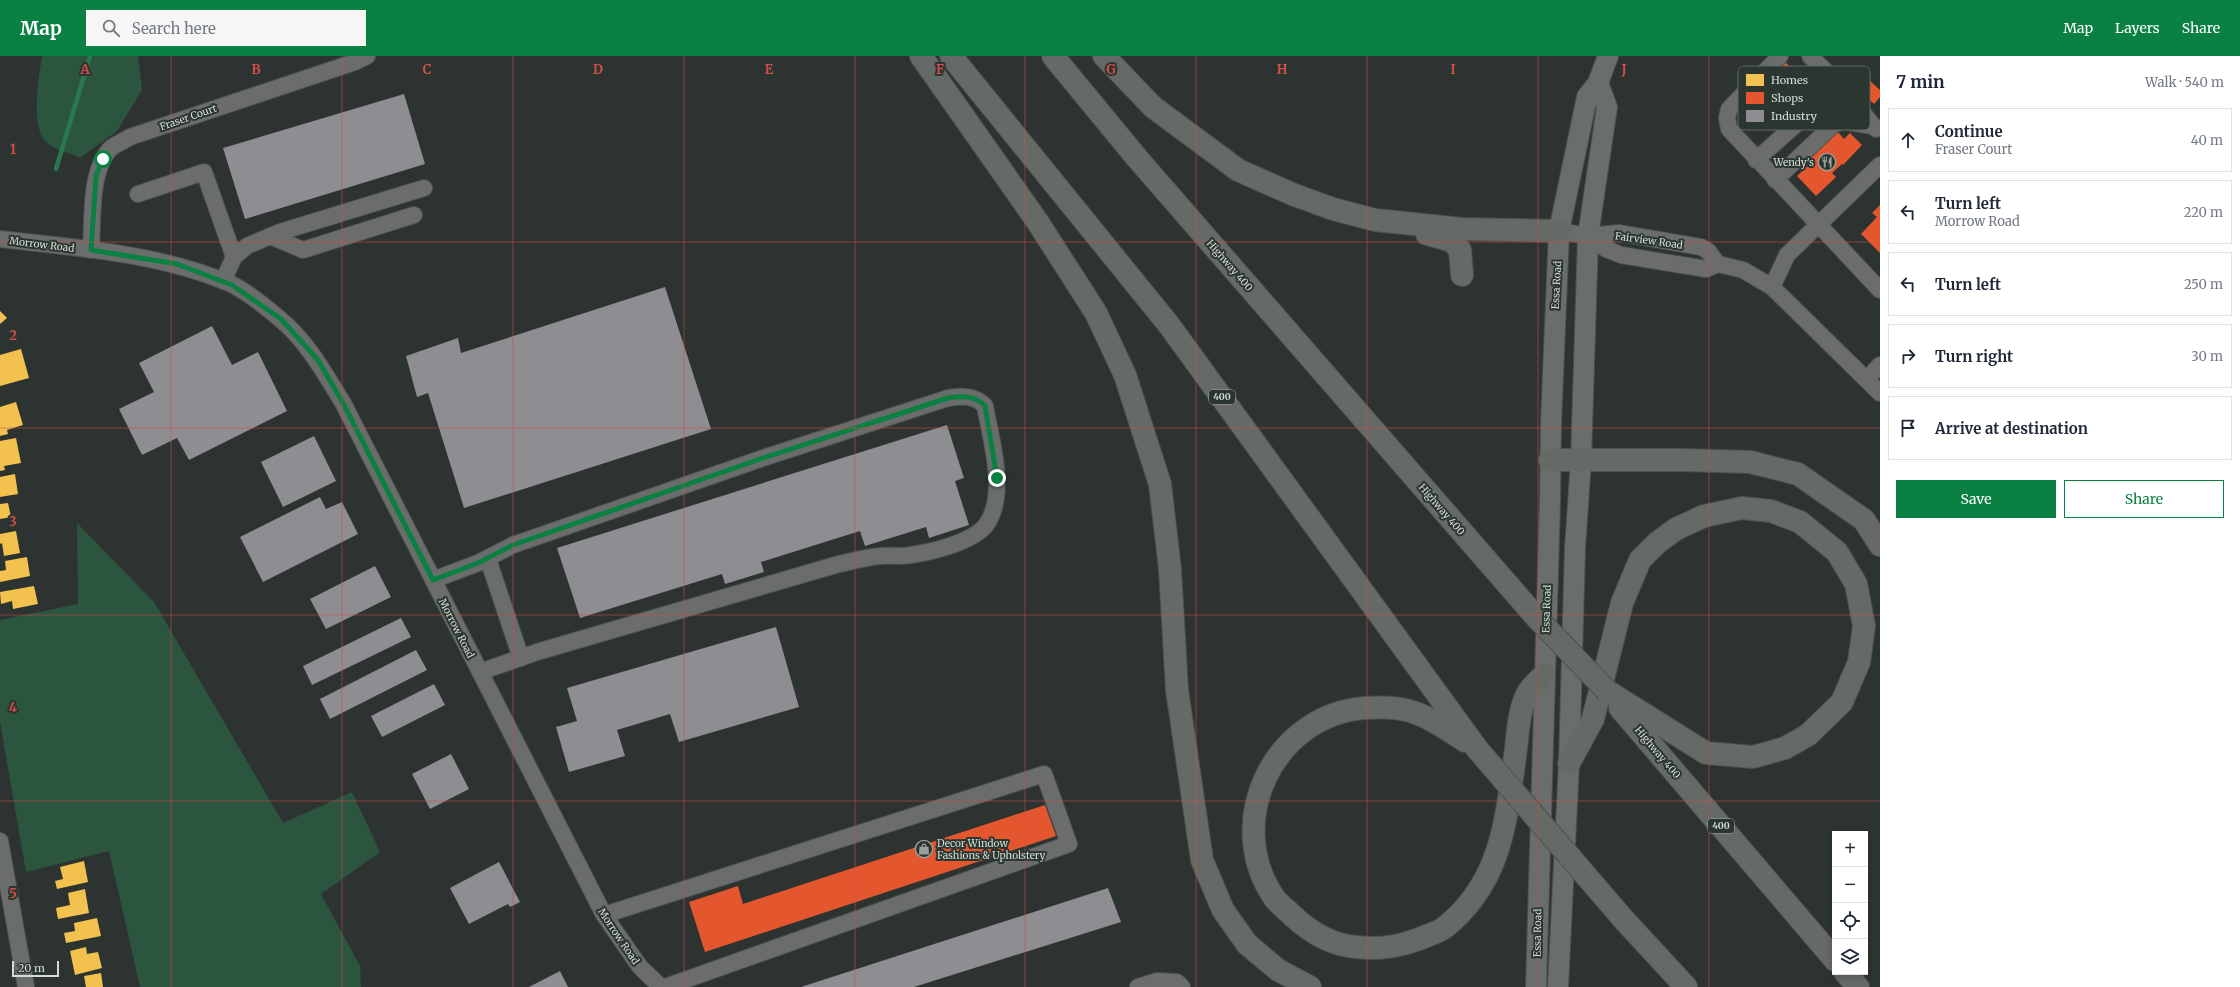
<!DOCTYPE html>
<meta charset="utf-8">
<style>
body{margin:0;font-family:Merriweather,serif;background:#f6f6f7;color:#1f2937}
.controls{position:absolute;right:12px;bottom:12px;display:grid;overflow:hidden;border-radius:0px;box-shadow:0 2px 6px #0003}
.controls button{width:36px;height:36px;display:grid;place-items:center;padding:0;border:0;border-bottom:1px solid #e0e1e3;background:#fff;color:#1f2937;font:20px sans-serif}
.scale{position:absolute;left:12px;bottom:10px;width:47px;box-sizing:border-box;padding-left:4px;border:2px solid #d4dcd7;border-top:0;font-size:11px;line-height:14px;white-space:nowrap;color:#d4dcd7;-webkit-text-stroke:3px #2a362f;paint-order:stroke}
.stop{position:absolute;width:12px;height:12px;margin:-9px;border:3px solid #0b8043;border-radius:50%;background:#fff}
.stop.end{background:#0b8043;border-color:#fff;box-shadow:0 1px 4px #0008}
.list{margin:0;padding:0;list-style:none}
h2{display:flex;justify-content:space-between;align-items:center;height:52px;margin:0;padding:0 16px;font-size:17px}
h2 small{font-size:13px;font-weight:400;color:#747a83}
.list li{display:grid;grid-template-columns:26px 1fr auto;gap:12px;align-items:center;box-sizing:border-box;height:64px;margin:0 8px 8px;padding:0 8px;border:1px solid #e0e1e3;border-radius:0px}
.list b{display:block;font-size:15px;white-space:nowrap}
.list p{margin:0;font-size:13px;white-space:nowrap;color:#747a83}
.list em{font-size:13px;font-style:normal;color:#747a83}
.actions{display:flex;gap:8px;padding:12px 16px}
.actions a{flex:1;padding:9px 0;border:1px solid #0b8043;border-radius:0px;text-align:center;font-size:14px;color:#0b8043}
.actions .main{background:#0b8043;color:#fff}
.icon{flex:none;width:22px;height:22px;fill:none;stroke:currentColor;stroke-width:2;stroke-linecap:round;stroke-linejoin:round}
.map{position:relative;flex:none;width:1880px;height:931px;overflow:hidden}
header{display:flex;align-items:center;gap:24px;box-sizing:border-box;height:56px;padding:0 20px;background:#0b8043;color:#fff}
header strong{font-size:19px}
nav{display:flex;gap:22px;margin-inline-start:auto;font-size:14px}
.search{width:280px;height:36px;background:#f6f6f7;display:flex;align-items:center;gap:10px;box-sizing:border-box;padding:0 14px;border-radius:0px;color:#747a83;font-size:15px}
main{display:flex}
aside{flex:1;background:#fff}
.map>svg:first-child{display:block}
.green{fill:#2c5540}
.homes{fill:#f2c14e}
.shops{fill:#e4572e}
.industry{fill:#8d8d92}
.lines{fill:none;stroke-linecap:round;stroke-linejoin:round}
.stream{stroke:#297753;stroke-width:4.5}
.minor-casing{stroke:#4c514e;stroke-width:18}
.major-casing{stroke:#4c514e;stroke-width:22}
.highway-casing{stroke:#4c514e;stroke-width:24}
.minor{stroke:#6a6d6c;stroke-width:16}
.major{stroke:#696e6c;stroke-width:20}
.highway{stroke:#656a67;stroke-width:22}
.highway-bridge-casing{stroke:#4c514e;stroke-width:24;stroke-linecap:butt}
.highway-bridge{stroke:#656a67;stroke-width:22}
.route{stroke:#0b8043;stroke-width:5}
.grid{fill:none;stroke:#d64c4b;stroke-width:1;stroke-opacity:0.55}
.labels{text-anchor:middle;stroke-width:4;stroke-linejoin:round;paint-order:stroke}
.shield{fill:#2a362f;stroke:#a1aaa5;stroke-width:1}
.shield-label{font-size:9px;font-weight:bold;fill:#d4dcd7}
.street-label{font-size:10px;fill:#d4dcd7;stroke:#2a362f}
.poi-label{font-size:10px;fill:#d4dcd7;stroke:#2a362f;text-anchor:end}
.key{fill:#2a362f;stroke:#5d6861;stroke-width:1}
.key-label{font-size:11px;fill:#d4dcd7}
.grid-label{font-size:13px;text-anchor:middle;font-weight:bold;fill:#d64c4b;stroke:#2a362f;stroke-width:4;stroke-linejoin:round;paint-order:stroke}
</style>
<header>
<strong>Map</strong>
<div class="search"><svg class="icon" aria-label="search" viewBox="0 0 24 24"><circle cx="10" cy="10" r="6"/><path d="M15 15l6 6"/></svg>Search here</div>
<nav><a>Map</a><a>Layers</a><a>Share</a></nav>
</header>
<main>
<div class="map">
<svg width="1880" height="931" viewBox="0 0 1880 931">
<rect width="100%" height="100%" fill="#2d3330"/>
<g class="green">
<path d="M42 0H138L142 34 117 75 80 102C71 97 56 94 48 88 29 72 39 22 42 0Z"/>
<polygon points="77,467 154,546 283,767 352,736 380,796 321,838 360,910 361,931 140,931 109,795 26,816 0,666 0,564 78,548"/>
</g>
<g class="homes">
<polygon points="0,255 7,262 0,268"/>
<polygon points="21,293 29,322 0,330 0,299"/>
<polygon points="16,346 23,369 7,374 8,378 0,380 0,351"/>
<polygon points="16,382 21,407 4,410 5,414 0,415 0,385"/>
<polygon points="15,418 18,438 0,441 0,421"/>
<polygon points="8,447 11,461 0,463 0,448"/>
<polygon points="16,475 20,497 4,500 2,487 0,488 0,478"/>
<polygon points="27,501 30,520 0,526 0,515 6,514 5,505"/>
<polygon points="34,530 38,548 13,553 12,545 1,548 0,536"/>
<polygon points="84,805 88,826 57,833 55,825 63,823 60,811"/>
<polygon points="85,833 89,857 58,863 56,852 70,849 68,837"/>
<polygon points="97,862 101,880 66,887 64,877 75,875 74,867"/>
<polygon points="86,891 87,898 98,896 102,912 75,919 70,895"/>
<polygon points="101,917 103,931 86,931 84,920"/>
</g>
<g class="shops">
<polygon points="1783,4 1799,19 1759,60 1744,47"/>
<polygon points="1869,24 1880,34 1880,41 1874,48 1859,34"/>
<polygon points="1837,75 1844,83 1850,77 1862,89 1843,109 1842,108 1832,117 1836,121 1816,140 1797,120 1810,108 1807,105 1816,97 1813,95"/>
<polygon points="1880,149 1880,197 1861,178 1877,161 1872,157"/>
<polygon points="1045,749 1056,780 705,896 689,846 738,830 743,848"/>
</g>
<g class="industry">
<polygon points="404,38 425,108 245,163 223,92"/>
<polygon points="665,231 711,373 464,452 428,337 417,341 406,300 458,282 461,297"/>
<polygon points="212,270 232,309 258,296 287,355 189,404 177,382 142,399 119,353 154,336 139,307"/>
<polygon points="947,369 964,422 955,425 969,469 929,482 926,471 865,490 860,475 761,506 764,516 725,528 722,518 580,562 557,492"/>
<polygon points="314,380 336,425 283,451 261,406"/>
<polygon points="320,441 326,453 342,446 358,478 263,526 240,481"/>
<polygon points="375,510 391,541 326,573 310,543"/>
<polygon points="401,562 411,581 312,629 303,610"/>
<polygon points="776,571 799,651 679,686 670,658 617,674 625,700 569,716 556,671 577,665 567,632"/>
<polygon points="416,594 427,614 330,663 320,643"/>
<polygon points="434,628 445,649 382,681 371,660"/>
<polygon points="451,698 469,733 430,753 412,718"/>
<polygon points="499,806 520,846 510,851 508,848 469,868 450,832"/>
<polygon points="1108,832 1121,866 914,931 801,931"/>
<polygon points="560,915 568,931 529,931"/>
</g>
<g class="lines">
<polyline class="stream" points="56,113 90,0"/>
<defs>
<g id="minor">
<polyline points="1780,0 1729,53 1727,62 1729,73 1880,234"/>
<polyline points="1810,0 1840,29 1876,73"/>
<polyline points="1756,104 1840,29"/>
<polyline points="1775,124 1833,69 1843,65 1873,70"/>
<polyline points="138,138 204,116 234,201"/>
<polyline points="1559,175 1588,180 1619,177 1701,191 1708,195 1718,208"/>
<polyline points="270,180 303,194 414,159"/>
<polyline points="1588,180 1606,193 1621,199 1706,213 1718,208 1743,214 1772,231 1880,337"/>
<path d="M0 183C77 192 159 197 231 228 246 235 267 252 280 263 307 285 325 318 343 347L604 859 640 911 661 931"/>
<path d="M91 194C93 165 89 114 111 92 116 88 124 85 130 81L355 6 367 0"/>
<polyline points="223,225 234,201 247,190 280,176 424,132"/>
<polyline points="1772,231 1787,199 1880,109"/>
<polyline points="1867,323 1880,309"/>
<polyline points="488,503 521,602"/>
<path d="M433 524 478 507 513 489 763 402 948 342C962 340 975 339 985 350 991 384 1008 439 986 469 973 486 932 496 911 499 901 501 891 499 881 500 867 501 853 505 839 508L537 596 480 616"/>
<polyline points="0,785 26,931"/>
<polyline points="604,859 1044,718 1069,788 665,931"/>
<polyline points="1138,931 1157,925 1177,926 1182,931"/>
</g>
<g id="major">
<polyline points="1536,931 1550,447 1551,367 1559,175 1587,41 1598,27 1608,0"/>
<polyline points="1558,931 1569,707 1575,492 1581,404 1588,180 1607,51 1598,27"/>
</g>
<g id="highway">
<polyline points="921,0 1037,165 1096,257 1125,319 1160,428 1170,513 1177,634 1202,804 1223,854 1247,888 1278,914 1310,931"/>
<polyline points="951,0 1169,269 1478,694"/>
<polyline points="1053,0 1137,102 1536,561"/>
<polyline points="1104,0 1153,51 1238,114 1292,138 1333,153 1375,164 1462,173 1559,175"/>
<polyline points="1427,178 1452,185 1460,194 1462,219"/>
<polyline points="1550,404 1683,404 1750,406 1798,418 1864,464 1880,489"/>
<polyline points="1620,652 1835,904"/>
<path d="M1465 685C1448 674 1430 661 1410 655 1396 651 1380 651 1365 652 1273 659 1222 767 1275 843 1280 849 1288 855 1293 860 1310 876 1332 889 1356 891 1383 894 1403 890 1429 879 1434 877 1440 875 1444 872 1501 827 1506 766 1515 700 1518 680 1518 652 1529 635 1533 629 1539 624 1544 619"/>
<polyline points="1569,707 1593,663 1622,547 1640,504 1657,487 1676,473 1704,460 1742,452 1771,455 1800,466 1837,496 1856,528 1864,570 1859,606 1842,646 1808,679 1785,692 1753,701 1706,697 1607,635"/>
<polyline points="1625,865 1686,931"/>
<polyline points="1845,916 1858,931"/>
</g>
</defs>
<use href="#minor" class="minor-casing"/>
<use href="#major" class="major-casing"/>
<use href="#highway" class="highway-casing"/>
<use href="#minor" class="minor"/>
<use href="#major" class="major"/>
<use href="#highway" class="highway"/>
<defs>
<g id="highway-bridge">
<polyline points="1536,561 1607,635"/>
<polyline points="1478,694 1625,865"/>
</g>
</defs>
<use href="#highway-bridge" class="highway-bridge-casing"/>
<use href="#highway-bridge" class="highway-bridge"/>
</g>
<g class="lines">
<path class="route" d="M103 103 96 120 91 194 177 208 232 229 281 263 318 304 343 347 433 524 478 507 513 489 763 402 948 342C962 340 975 339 985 350L997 422"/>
</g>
<path class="grid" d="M171 0V931M342 0V931M513 0V931M684 0V931M855 0V931M1025 0V931M1196 0V931M1367 0V931M1538 0V931M1709 0V931M0 186H1880M0 372H1880M0 559H1880M0 745H1880"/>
<defs>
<symbol id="restaurant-ring" viewBox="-11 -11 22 22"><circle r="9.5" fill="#2a362f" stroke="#9aa19d" stroke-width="1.5"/><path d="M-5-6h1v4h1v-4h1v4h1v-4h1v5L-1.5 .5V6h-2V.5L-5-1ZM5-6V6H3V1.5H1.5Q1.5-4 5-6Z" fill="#9aa19d"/></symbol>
<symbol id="shop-ring" viewBox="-11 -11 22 22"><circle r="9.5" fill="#2a362f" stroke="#9aa19d" stroke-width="1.5"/><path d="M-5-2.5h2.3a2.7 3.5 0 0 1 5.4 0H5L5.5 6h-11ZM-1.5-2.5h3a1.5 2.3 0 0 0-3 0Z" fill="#9aa19d"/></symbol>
</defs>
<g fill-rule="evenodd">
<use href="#restaurant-ring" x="1817" y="96" width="20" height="20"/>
<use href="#shop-ring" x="914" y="783" width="20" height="20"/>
</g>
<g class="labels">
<g class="shield">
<rect x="1209" y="334" width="26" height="14" rx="3"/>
<rect x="1708" y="763" width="26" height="14" rx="3"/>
</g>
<g class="shield-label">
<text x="1222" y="344">400</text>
<text x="1721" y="773">400</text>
</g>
<g class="street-label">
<text transform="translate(188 61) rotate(-19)" y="4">Fraser Court</text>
<text transform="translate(1649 184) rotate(8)" y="4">Fairview Road</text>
<text transform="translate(42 188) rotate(7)" y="4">Morrow Road</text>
<text transform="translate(1230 209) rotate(49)" y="4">Highway 400</text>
<text transform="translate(1556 229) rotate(-87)" y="4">Essa Road</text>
<text transform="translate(1442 453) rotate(49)" y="4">Highway 400</text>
<text transform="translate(1546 553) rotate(-88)" y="4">Essa Road</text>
<text transform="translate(457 572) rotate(63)" y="4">Morrow Road</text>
<text transform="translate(1658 696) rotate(50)" y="4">Highway 400</text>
<text transform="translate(1537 877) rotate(-89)" y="4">Essa Road</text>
<text transform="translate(619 880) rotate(56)" y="4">Morrow Road</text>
</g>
<g class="poi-label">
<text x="1814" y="110">Wendy's</text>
<text x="937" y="791" text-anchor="start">Decor Window<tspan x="937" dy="12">Fashions &amp; Upholstery</tspan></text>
</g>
</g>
<rect x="1738" y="10" width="132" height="64" rx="6" class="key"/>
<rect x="1746" y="18" width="18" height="12" fill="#f2c14e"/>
<rect x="1746" y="36" width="18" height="12" fill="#e4572e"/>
<rect x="1746" y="54" width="18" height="12" fill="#8d8d92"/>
<g class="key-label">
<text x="1771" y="28">Homes</text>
<text x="1771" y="46">Shops</text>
<text x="1771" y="64">Industry</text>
</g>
<g class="grid-label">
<text x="85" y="18">A</text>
<text x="256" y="18">B</text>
<text x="427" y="18">C</text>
<text x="598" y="18">D</text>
<text x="769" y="18">E</text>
<text x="940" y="18">F</text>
<text x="1111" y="18">G</text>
<text x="1282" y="18">H</text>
<text x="1453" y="18">I</text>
<text x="1624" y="18">J</text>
<text x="13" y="98">1</text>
<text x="13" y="284">2</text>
<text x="13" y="470">3</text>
<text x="13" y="656">4</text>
<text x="13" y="842">5</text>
</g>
</svg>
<div class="controls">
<button>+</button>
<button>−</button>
<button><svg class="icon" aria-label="locate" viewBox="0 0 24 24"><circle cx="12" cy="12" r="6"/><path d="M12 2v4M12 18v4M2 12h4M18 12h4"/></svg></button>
<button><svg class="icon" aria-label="layers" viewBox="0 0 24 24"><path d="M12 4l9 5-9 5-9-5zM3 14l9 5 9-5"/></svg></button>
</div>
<div class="scale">20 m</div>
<div class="stop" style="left:103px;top:103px"></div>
<div class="stop end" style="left:997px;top:422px"></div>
</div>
<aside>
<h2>7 min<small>Walk · 540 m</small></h2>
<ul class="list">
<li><svg class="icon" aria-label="ahead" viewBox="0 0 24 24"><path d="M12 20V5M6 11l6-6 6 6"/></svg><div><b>Continue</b><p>Fraser Court</p></div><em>40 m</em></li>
<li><svg class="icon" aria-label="left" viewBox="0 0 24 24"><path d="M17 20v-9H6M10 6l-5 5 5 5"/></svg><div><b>Turn left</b><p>Morrow Road</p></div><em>220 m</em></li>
<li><svg class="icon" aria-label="left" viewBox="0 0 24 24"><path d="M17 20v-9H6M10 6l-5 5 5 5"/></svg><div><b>Turn left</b></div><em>250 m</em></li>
<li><svg class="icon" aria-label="right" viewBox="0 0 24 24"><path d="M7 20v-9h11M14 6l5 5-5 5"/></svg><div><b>Turn right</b></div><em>30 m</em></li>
<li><svg class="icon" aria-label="arrive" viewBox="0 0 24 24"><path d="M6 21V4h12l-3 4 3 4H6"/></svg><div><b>Arrive at destination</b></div></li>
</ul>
<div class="actions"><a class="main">Save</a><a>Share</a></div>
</aside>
</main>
